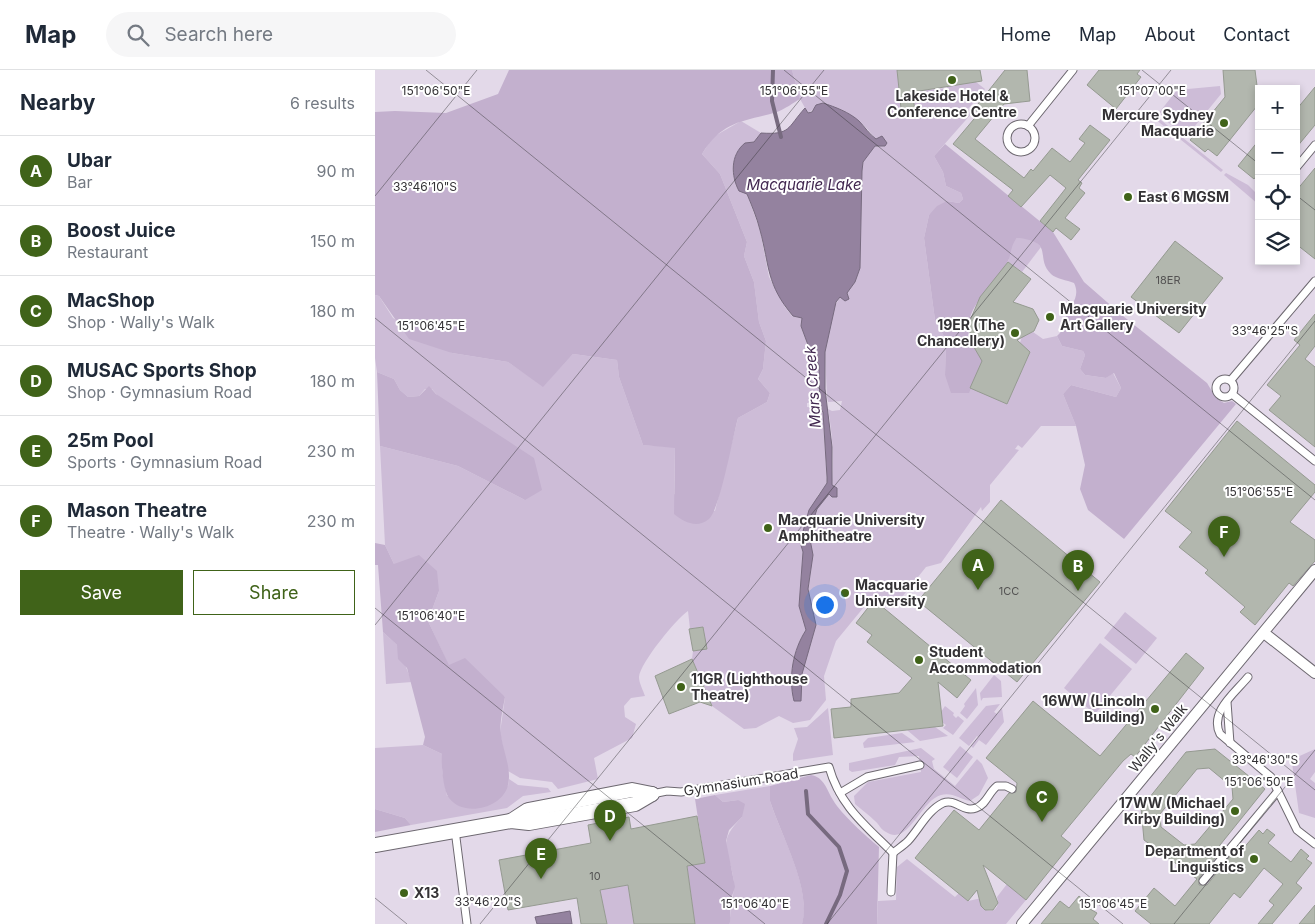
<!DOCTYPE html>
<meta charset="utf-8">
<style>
body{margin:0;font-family:Inter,sans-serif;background:#f6f6f7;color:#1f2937}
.controls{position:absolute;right:15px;top:15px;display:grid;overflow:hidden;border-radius:0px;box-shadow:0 2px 8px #0003}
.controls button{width:45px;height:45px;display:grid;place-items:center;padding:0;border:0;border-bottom:1px solid #e0e1e3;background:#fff;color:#1f2937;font:25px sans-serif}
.you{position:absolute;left:449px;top:534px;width:18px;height:18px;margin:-12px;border:4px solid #fff;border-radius:50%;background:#1a73e8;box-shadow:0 0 0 8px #1a73e833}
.badge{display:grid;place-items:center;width:32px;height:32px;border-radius:50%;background:#406319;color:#fff;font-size:16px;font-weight:700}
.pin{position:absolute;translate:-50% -41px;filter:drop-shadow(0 1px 2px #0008)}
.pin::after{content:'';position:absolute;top:26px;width:18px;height:15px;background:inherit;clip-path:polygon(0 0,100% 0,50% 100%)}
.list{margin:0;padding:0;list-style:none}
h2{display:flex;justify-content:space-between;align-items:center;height:65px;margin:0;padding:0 20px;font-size:21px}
h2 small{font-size:16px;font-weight:400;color:#747a83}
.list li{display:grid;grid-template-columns:32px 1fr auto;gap:15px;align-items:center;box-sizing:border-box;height:70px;padding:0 20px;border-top:1px solid #e0e1e3}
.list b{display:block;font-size:19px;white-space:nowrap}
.list p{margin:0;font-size:16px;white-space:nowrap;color:#747a83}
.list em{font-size:16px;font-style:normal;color:#747a83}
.actions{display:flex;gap:10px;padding:15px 20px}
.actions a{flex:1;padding:11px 0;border:1px solid #406319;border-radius:0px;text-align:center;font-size:18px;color:#406319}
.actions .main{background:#406319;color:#fff}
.icon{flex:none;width:28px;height:28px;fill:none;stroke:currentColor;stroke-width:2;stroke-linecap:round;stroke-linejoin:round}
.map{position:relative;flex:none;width:940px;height:854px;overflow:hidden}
header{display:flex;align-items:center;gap:30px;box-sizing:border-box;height:70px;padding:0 25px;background:#fff;border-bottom:1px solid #e0e1e3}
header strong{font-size:24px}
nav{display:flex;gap:28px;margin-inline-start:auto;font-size:18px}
.search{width:350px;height:45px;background:#f6f6f7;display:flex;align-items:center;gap:12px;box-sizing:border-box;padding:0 18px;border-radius:28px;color:#747a83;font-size:19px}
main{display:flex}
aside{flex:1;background:#fff}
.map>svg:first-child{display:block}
.built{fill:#e3d9e9;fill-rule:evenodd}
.green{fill:#cdbcd7}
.forest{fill:#c3b0ce}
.water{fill:#94829f;stroke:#776a7f}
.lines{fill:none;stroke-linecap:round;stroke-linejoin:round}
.stream{stroke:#776a7f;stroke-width:4}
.building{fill:#b2b7ae;stroke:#959a91;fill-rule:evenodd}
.service-casing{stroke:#6d6870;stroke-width:9}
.pedestrian-casing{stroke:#6d6870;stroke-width:12}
.minor-casing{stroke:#6d6870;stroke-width:16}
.service{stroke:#fff;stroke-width:7}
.pedestrian{stroke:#fff;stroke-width:10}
.minor{stroke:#fff;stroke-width:14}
.ticks{fill:none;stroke:#343235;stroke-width:1;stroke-opacity:0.45}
.poi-dot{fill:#406319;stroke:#fff;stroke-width:2}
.labels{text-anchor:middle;stroke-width:4;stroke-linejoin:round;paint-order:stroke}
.number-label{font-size:11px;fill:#545353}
.poi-label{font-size:14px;font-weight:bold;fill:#343235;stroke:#fff;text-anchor:start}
.street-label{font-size:14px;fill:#343235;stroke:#fff}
.water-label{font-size:15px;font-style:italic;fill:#41264f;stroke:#fff}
.ticks-label{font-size:12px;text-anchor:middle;fill:#343235;stroke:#fff;stroke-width:4;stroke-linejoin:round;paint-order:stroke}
</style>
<header>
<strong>Map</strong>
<div class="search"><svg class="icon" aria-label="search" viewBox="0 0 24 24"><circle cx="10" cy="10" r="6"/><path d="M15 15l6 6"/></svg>Search here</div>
<nav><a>Home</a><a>Map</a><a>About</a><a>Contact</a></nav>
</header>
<main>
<aside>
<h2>Nearby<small>6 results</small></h2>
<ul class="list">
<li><span class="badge">A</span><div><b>Ubar</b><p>Bar</p></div><em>90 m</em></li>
<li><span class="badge">B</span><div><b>Boost Juice</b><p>Restaurant</p></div><em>150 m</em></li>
<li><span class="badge">C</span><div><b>MacShop</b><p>Shop · Wally's Walk</p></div><em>180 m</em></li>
<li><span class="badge">D</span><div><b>MUSAC Sports Shop</b><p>Shop · Gymnasium Road</p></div><em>180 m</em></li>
<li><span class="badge">E</span><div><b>25m Pool</b><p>Sports · Gymnasium Road</p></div><em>230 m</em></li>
<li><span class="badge">F</span><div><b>Mason Theatre</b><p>Theatre · Wally's Walk</p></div><em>230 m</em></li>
</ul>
<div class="actions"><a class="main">Save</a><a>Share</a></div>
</aside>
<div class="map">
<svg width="940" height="854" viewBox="0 0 940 854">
<rect width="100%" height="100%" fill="#eae4ed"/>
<path class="built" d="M0 0H940V854H0ZM884 19H921V191H884Z"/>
<g class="green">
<path d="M417 0H522L527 48 540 46 536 8 551 7 552 20 572 18V15L601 12 610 19 593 39 597 43 559 86 568 102 571 116 586 123 588 129 584 133 572 131 554 145 549 168 560 250 571 270 570 305 632 334 655 282 645 273 647 266 658 262 668 269 682 266 687 276 708 281 710 285 705 299 710 305 731 308 738 303 746 318 741 327 696 315 688 324 701 356H666L647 378 643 375 640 379 644 380 615 415V432L607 441 606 437 566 493 551 497 519 537 515 538 498 526 461 571 449 606 451 630 435 650 418 653 404 646 381 658 369 659 337 636 317 589 318 581 331 579 328 557 315 559 313 541C302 548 265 593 264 607 264 613 268 620 270 626L256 628 249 636 250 647 261 654 257 668 219 688 223 709 183 719 177 712 145 708 133 701 125 663 130 627 74 596 53 551 64 521 19 494 10 475 5 376 83 396 150 430 57 319H50L44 326 33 327 25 320 19 309 2 302 0 288V225L4 226 18 248 77 283 133 292 168 316 198 284 242 290 244 307 268 375 300 377 299 424 340 441 363 348 392 332 395 323 383 309 388 299 391 271 384 252 379 212 369 186 372 172 345 104 327 84 338 67 366 51 386 63 379 72 370 73 372 124 385 160 394 207 410 237 417 246 427 248 426 256 436 283 444 295 445 332 432 333V337L445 338 448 342 452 413 443 425 425 472 428 482 424 536 431 560C418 580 412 608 420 631H425L427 604 441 555 433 519 436 500 434 464 442 439 448 429 455 424C460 397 458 367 453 339L457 341 465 340 467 331 453 332 452 327 450 282 459 237 465 227 480 212 485 198 487 101 488 92 500 76 504 77C495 54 470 40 447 33L433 43 425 29Z"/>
<polygon points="845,16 846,24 811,67 783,44 802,20"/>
<polygon points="782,47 848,100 846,102 780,49"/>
<polygon points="851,103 873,115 884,126 883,134 849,105"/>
<polygon points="642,168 658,169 666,177 647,202 633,192 636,175"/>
<polygon points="750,542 782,568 761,594 729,568"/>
<polygon points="8,562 22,575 37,612 11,614"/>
<polygon points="725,573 757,599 720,644 689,618"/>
<polygon points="619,605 626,611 627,627 608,628 606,631 605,623"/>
<polygon points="601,618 603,635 592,649 585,643 590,636 589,634"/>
<polygon points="625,634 619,642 622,644 627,638 629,652 611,675 604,670 598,678 596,676 603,667 602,666 594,676 584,668 611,636"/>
<polygon points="570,636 579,643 578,645 581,648 583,646 589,651 578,665 568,658 571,655 567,652 566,642"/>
<polygon points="453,638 458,685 418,691 418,684 423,669 419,658 432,657"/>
<polygon points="560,657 573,666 545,671 532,660"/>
<polygon points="527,663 540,672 489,678 488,673 493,668"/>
<polygon points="48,675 67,684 67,700 72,726 133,716 134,709 143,715 173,718 176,722 148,726 132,738 36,755 30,748 0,739 0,678"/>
<polygon points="585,676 598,687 582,708 568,697"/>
<path d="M546 678 560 689 557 691 559 699 580 716 602 689 607 694 613 708 604 725 595 731C585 729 577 722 566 725 545 731 533 777 511 762 506 760 504 754 500 751 494 745 486 739 480 734L479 726 493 712 546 702 544 686 524 687 520 695 477 702 474 700V693Z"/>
<polygon points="940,679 940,702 935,709 940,713 940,748 924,743 917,693 918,689"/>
<path d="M395 716V731C406 765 437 819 427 854H354C355 851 359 818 359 815 357 782 338 776 367 747L363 730 348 732 340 725Z"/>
<path d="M532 789 580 827 584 823 593 831 607 828 606 836C615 846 626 839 622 827L632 814 651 830 631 854H502L503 831 521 830 522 797Z"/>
<polygon points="253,815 259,854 232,854 225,820"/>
</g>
<g class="forest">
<path d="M134 0H417L425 29C418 33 410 39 402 42 368 52 348 50 327 84L345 104 372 172 369 186 379 212 384 252 391 271 388 299 383 309 395 323 392 332 363 348C358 366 345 439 334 449 322 459 309 452 299 444L300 378 268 375 244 307 242 290 198 284 168 317 133 292 77 283 34 269 4 226 0 225V42L20 41 71 43 123 24Z"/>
<path d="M570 74 678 162 709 212 748 246 832 313 841 328 849 333 857 331 861 334 749 469 713 440 705 419 710 395 701 356 688 324 696 315 741 327 746 318 739 303 731 308 710 305 705 299 710 285 708 281 687 276 682 266C689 260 688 255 691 247 695 235 706 227 699 213 692 210 681 209 676 204 659 187 681 172 642 168 635 176 637 184 632 193 617 219 579 244 599 278L619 264 594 323H576L570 305 571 270 560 250 549 168 554 145 562 136 572 131 584 133 588 129 586 123 571 116 568 102 559 86Z"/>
<polygon points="2,302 19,309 25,320 33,327 44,326 54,316 61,324 159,388 167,420 150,430 83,396 5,376"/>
<path d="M0 473 10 475 19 494 44 485 62 501 64 521 53 551 74 595 90 588 130 627C128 639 124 654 126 665 128 681 137 699 133 715 128 738 89 748 74 728 68 720 66 694 67 684L48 675 50 667 32 598 23 589 22 575 8 562 3 495H0Z"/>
<path d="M436 705C449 707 452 720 458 730 467 745 491 766 504 777L502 854H427C437 820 406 765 395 731V716Z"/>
<polygon points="340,725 348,732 363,730 370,734 367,747 354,760 351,771 360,817 356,829 355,852 354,854 320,854 312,796 330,793 320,729"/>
<polygon points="0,739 30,748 36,755 0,762"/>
</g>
<g class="water">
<path d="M448 33C460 37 474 42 484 51 490 57 494 64 501 69L507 66 512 73 510 76H500L488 92 487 101 485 198 480 212 472 223 474 229 470 231 465 227 461 232 450 282V319L457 377V415L462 418V427H457L454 424 442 439 434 464 438 485 433 519 441 555 427 604 426 631H419C413 607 418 580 431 560L424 536 428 482 425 472 434 440 452 413V407L448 342 445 338 444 295 436 283 426 256 427 248 418 246C391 214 395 197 385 160 382 148 377 136 372 124L364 121C356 106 355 85 370 73L379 72 386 63C416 65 412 58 430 38L433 43 437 42 441 35Z"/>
<polygon points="195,841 197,854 162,854 160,847"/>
</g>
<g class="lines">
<g class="stream">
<polyline points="398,0 397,31 406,67"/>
<polyline points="431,721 433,744 464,777 472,801 465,825 451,854"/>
</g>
</g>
<g class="building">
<polygon points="522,0 605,0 607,11 538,22 540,46 527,48"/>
<polygon points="630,0 652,0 655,31 629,34 600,69 649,108 656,99 658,101 677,78 695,92 710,73 704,69 715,55 735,70 703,110 707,113 704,118 710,123 690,148 705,159 696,170 681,158 678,162 665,151 691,118 675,105 646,137 633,126 638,120 578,74 604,43 599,39"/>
<polygon points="724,0 765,0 762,4 766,7 741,39 712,15"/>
<polygon points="848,0 880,0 884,31 881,31 882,36 842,86 833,79 830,82 815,70 850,27"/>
<polygon points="940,17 940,55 921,78 921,40"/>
<polygon points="884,70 884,103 879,109 863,96"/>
<polygon points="940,98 940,189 921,174 921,121"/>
<polygon points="800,171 848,208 804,263 756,227"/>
<polygon points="633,192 656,209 638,232 658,239 664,250 659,261 642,270 655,282 632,334 595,318 607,291 596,272 594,253 605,227"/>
<polygon points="940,244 940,276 930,289 940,297 940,377 894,340 906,326 892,315 925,275 919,270"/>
<polygon points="862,351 940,415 940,422 915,452 940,470 940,491 918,516 914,513 880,555 865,542 870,537 830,503 833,500 804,477 817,462 790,441"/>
<polygon points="626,430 725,512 642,612 543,531"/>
<polygon points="499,530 596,610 582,628 563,612 568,656 459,668 456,639 476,637 476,629 524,623 537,608 492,572 497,565 481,553"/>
<polygon points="328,557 332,579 318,581 314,559"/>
<polygon points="811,583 829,598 760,687 756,684 748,691 686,766 696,774 651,830 608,795 623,833 618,840 610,840 606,836 602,820 593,831 540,788 579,740 604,760 634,723 641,722 642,713 611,688 658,631 725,686"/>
<polygon points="317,589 337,636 325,632 294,644 280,606"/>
<path d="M840 679 890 719 841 780 846 781 824 808V815H832L856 785 861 787 884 760 888 764 892 759 900 765 893 773 916 792 926 779 934 786 931 789 937 793 921 813 927 818 897 854H883L899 835 894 831 908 814 889 798 865 828 859 823 834 854H776L760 841 779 818 800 836 822 809 769 770 766 738 811 682ZM834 698 857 717 858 729 820 774 809 775 786 757 785 744 822 699Z"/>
<polygon points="322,746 330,793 312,796 320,854 259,854 253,815 225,820 232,854 206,854 202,828 133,840 124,790 216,773 213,755 254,747 256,759"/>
<polygon points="704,826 711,832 708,835 722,843 718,849 724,854 666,854 685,831 694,838"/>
<polygon points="940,835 940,854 924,854"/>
</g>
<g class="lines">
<defs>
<g id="service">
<circle cx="646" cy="68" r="14"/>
<polyline points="653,56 698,0"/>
<polyline points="921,98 940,75"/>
<circle cx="850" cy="318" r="9"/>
<polyline points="856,310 940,211"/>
<polyline points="857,324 940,391"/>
<path d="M873 607C860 623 834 642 845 664L896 707 922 760 940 774"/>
<polyline points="852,632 855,673"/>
<polyline points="465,723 492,707 545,695"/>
<path d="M277 724 292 721 306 722 454 697C465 736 490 755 518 783 523 779 529 775 533 771 544 759 553 740 568 733 581 728 588 743 601 738 612 734 613 723 622 716H631L637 719"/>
<polyline points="80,760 92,854"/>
<polyline points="828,811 903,721"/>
<polyline points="516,822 518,783"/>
</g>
<g id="pedestrian">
<polyline points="889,563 940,603"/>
<polyline points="647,854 940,500"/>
</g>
<g id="minor">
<polyline points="136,751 153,740 257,720 277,724"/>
<polyline points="0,775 136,751 154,753 260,734 277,724"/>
</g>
</defs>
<use href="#service" class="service-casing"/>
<use href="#pedestrian" class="pedestrian-casing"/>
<use href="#minor" class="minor-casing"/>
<use href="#service" class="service"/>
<use href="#pedestrian" class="pedestrian"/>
<use href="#minor" class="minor"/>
</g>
<path class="ticks" d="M51 0 940 720M409 0 940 430M767 0 884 94M921 125 940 140M0 126 102 0M0 248 748 854M0 538 390 854M0 555 449 0M0 828 32 854M105 854 796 0M452 854 940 251M799 854 940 680"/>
<g class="poi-dot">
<circle cx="577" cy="10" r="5"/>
<circle cx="849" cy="53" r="5"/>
<circle cx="753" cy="127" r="5"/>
<circle cx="675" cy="247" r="5"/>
<circle cx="640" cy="263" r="5"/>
<circle cx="393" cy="458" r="5"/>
<circle cx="470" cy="523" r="5"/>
<circle cx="544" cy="590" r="5"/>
<circle cx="306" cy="617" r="5"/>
<circle cx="780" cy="639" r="5"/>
<circle cx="860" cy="741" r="5"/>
<circle cx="879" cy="789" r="5"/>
<circle cx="29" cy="823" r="5"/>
</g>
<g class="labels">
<g class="number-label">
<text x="793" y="214">18ER</text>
<text x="634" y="525">1CC</text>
<text x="220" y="810">10</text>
</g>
<g class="poi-label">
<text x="577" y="31" text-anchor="middle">Lakeside Hotel &amp;<tspan x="577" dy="16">Conference Centre</tspan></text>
<text x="839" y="50" text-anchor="end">Mercure Sydney<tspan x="839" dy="16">Macquarie</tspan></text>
<text x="763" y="132">East 6 MGSM</text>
<text x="685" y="244">Macquarie University<tspan x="685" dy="16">Art Gallery</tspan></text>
<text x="630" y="260" text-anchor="end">19ER (The<tspan x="630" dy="16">Chancellery)</tspan></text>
<text x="403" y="455">Macquarie University<tspan x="403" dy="16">Amphitheatre</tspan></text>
<text x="480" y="520">Macquarie<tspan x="480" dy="16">University</tspan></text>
<text x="554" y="587">Student<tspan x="554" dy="16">Accommodation</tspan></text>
<text x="316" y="614">11GR (Lighthouse<tspan x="316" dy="16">Theatre)</tspan></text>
<text x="770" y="636" text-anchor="end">16WW (Lincoln<tspan x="770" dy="16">Building)</tspan></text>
<text x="850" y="738" text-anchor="end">17WW (Michael<tspan x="850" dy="16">Kirby Building)</tspan></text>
<text x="869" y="786" text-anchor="end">Department of<tspan x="869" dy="16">Linguistics</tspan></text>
<text x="39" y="828">X13</text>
</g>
<g class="street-label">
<text transform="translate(783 668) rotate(-51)" y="5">Wally's Walk</text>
<text transform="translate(366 712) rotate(-9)" y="5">Gymnasium Road</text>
</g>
<g class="water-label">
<text x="429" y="120">Macquarie Lake</text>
<text transform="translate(438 317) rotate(-94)" y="5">Mars Creek</text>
</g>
</g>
<g class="ticks-label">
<text x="61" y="25">151°06'50"E</text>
<text x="419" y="25">151°06'55"E</text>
<text x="777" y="25">151°07'00"E</text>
<text x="50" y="121">33°46'10"S</text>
<text x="56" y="260">151°06'45"E</text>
<text x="890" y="265">33°46'25"S</text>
<text x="884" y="426">151°06'55"E</text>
<text x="56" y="550">151°06'40"E</text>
<text x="890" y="694">33°46'30"S</text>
<text x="884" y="716">151°06'50"E</text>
<text x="113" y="836">33°46'20"S</text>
<text x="380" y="838">151°06'40"E</text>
<text x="738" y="838">151°06'45"E</text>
</g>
</svg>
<div class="controls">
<button>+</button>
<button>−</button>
<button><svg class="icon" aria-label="locate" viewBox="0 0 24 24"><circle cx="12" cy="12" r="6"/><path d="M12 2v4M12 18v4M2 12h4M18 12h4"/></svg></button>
<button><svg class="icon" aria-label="layers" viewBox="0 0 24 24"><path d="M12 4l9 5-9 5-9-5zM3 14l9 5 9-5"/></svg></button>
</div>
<div class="you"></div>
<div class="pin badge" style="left:603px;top:520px">A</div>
<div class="pin badge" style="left:703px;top:521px">B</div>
<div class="pin badge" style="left:667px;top:752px">C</div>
<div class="pin badge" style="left:235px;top:771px">D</div>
<div class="pin badge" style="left:166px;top:809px">E</div>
<div class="pin badge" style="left:849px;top:487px">F</div>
</div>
</main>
